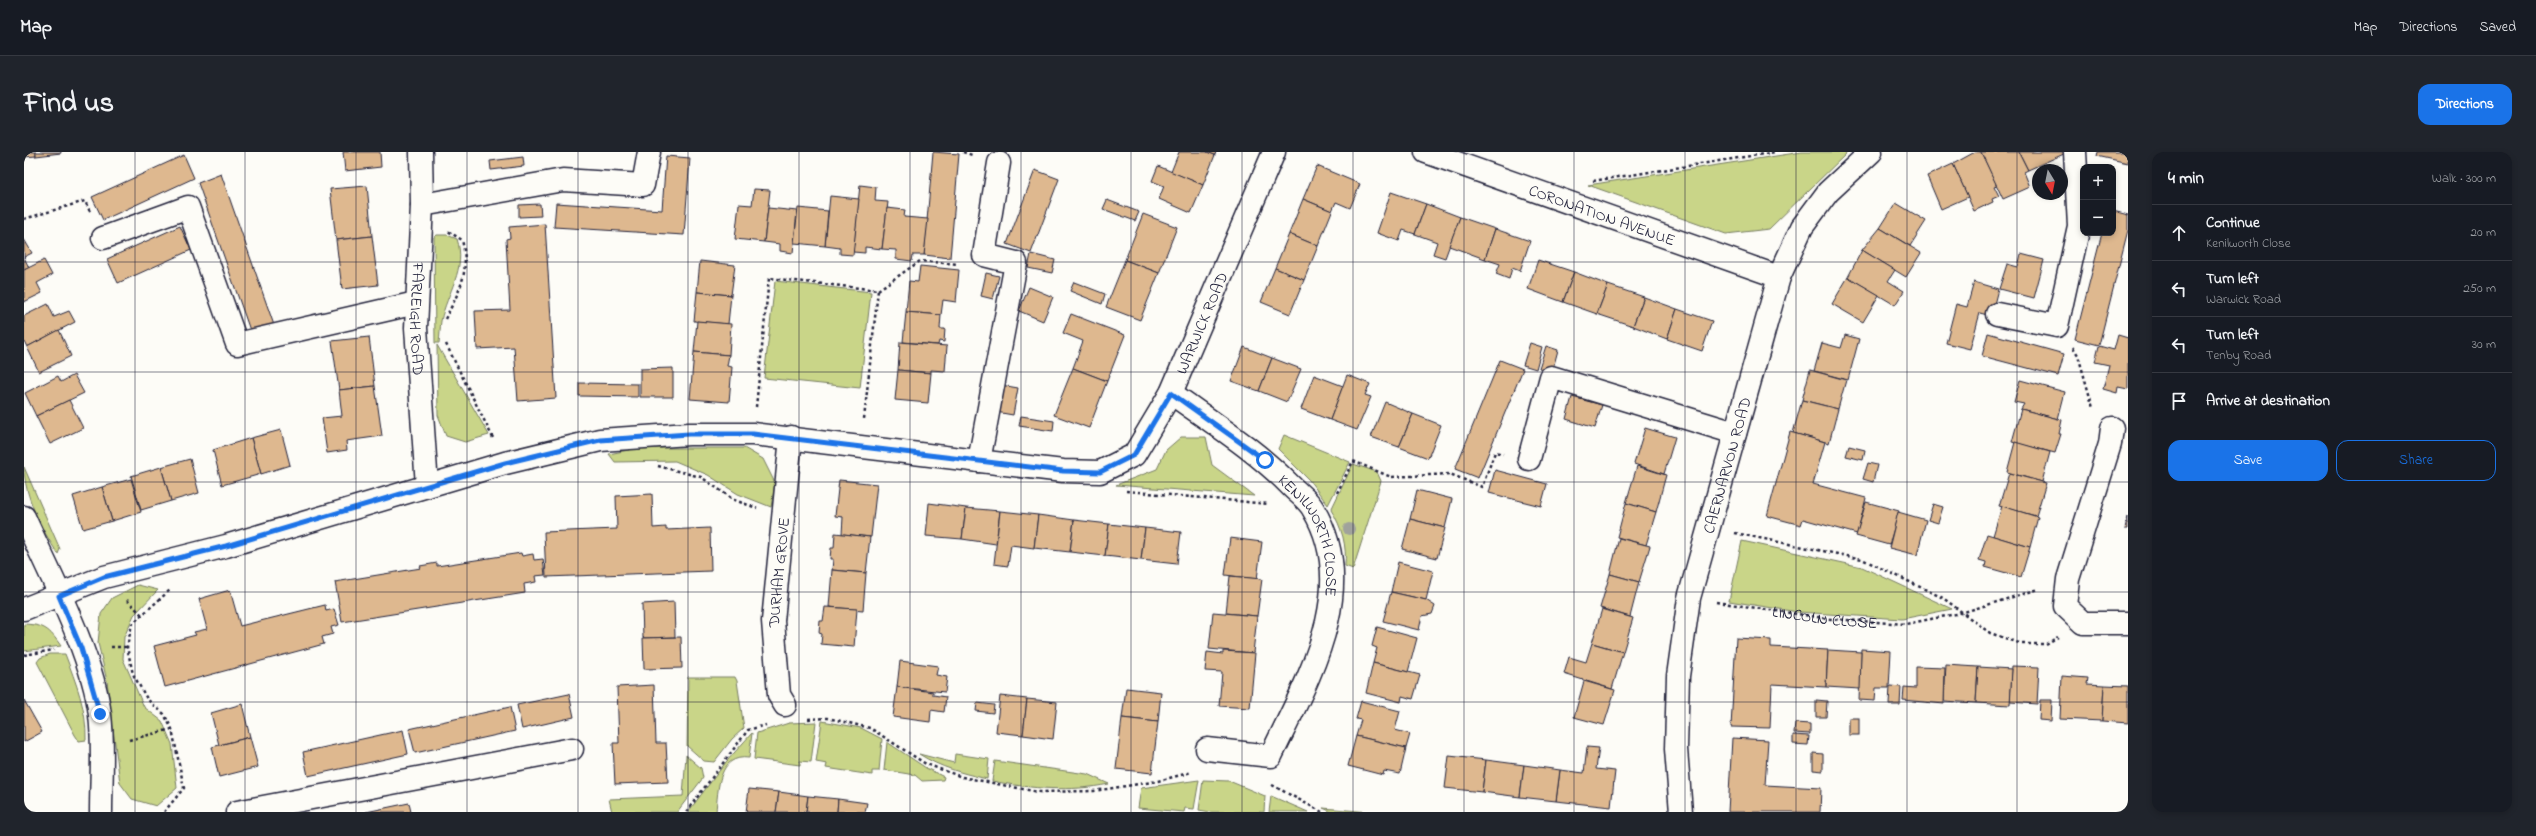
<!DOCTYPE html>
<meta charset="utf-8">
<style>
body{margin:0;font-family:"Indie Flower",sans-serif;background:#20242c;color:#f1f3f6}
.controls{position:absolute;right:12px;top:12px;display:grid;overflow:hidden;border-radius:8px;box-shadow:0 2px 6px #0003}
.controls button{width:36px;height:36px;display:grid;place-items:center;padding:0;border:0;border-bottom:1px solid #363941;background:#171b24;color:#f1f3f6;font:20px sans-serif}
.compass{position:absolute;left:2008px;top:12px;width:36px;height:36px;border-radius:50%;background:#171b24;box-shadow:0 2px 6px #0003;rotate:170deg}
.stop{position:absolute;width:12px;height:12px;margin:-9px;border:3px solid #1a73e8;border-radius:50%;background:#fff}
.stop.end{background:#1a73e8;border-color:#fff;box-shadow:0 1px 4px #0008}
.list{margin:0;padding:0;list-style:none}
h2{display:flex;justify-content:space-between;align-items:center;height:52px;margin:0;padding:0 16px;font-size:17px}
h2 small{font-size:13px;font-weight:400;color:#9ea1a6}
.list li{display:grid;grid-template-columns:26px 1fr auto;gap:12px;align-items:center;box-sizing:border-box;height:56px;padding:0 16px;border-top:1px solid #363941}
.list b{display:block;font-size:15px;white-space:nowrap}
.list p{margin:0;font-size:13px;white-space:nowrap;color:#9ea1a6}
.list em{font-size:13px;font-style:normal;color:#9ea1a6}
.actions{display:flex;gap:8px;padding:12px 16px}
.actions a{flex:1;padding:9px 0;border:1px solid #1a73e8;border-radius:12px;text-align:center;font-size:14px;color:#1a73e8}
.actions .main{background:#1a73e8;color:#fff}
.icon{flex:none;width:22px;height:22px;fill:none;stroke:currentColor;stroke-width:2;stroke-linecap:round;stroke-linejoin:round}
.map{position:relative;flex:none;width:2104px;height:660px;overflow:hidden;border-radius:12px}
header{display:flex;align-items:center;gap:24px;box-sizing:border-box;height:56px;padding:0 20px;background:#171b24;border-bottom:1px solid #363941}
header strong{font-size:19px}
nav{display:flex;gap:22px;margin-inline-start:auto;font-size:14px}
.intro{display:flex;align-items:center;justify-content:space-between;box-sizing:border-box;height:96px;padding:0 24px}
h1{margin:0;font-size:28px}
.button{padding:10px 18px;border-radius:12px;background:#1a73e8;color:#fff;font-size:14px;font-weight:700}
main{display:flex;gap:24px;padding:0 24px}
aside{flex:1;background:#171b24;border-radius:12px;box-shadow:0 2px 6px #0003}
.map>svg:first-child{display:block}
.green{fill:#c9d588;stroke:#767c62}
.building{fill:#deb88f;stroke:#22223b}
.lines{fill:none;stroke-linecap:round;stroke-linejoin:round}
.minor-casing{stroke:#22223b;stroke-width:25}
.path{stroke:#22223b;stroke-width:2.5;stroke-dasharray:3 3;stroke-linecap:butt}
.minor{stroke:#fdfcf7;stroke-width:22}
.tree{fill:#a0a29c}
.route{stroke:#1a73e8;stroke-width:5}
.grid{fill:none;stroke:#22223b;stroke-width:1;stroke-opacity:0.55}
.labels{text-anchor:middle;stroke-width:4;stroke-linejoin:round;paint-order:stroke}
.street-label{font-size:16px;fill:#22223b;stroke:#fdfcf7}
</style>
<header>
<strong>Map</strong>
<nav><a>Map</a><a>Directions</a><a>Saved</a></nav>
</header>
<div class="intro"><h1>Find us</h1><a class="button">Directions</a></div>
<main>
<div class="map">
<svg width="2104" height="660" viewBox="0 0 2104 660">
<rect width="100%" height="100%" fill="#fdfcf7"/>
<filter id="ink" filterUnits="userSpaceOnUse"><feTurbulence type="fractalNoise" baseFrequency=".025" numOctaves="2"/><feDisplacementMap in="SourceGraphic" scale="8" xChannelSelector="R" yChannelSelector="G"/><feConvolveMatrix kernelMatrix="1 2 1 2 8 2 1 2 1" color-interpolation-filters="sRGB"/></filter>
<g filter="url(#ink)">
<g class="green">
<polygon points="1778,0 1824,0 1745,77 1702,82 1564,33"/>
<path d="M413 83H423L433 87C443 117 423 140 417 169 416 176 416 183 415 191H411L410 85Z"/>
<polygon points="751,129 847,140 836,236 740,226"/>
<polygon points="413,193 465,283 441,290 422,284 414,263"/>
<polygon points="1260,283 1326,310 1304,353 1285,328 1254,297"/>
<polygon points="1157,285 1182,285 1188,313 1230,344 1092,333 1133,317 1142,298"/>
<polygon points="614,296 720,296 739,307 751,331 747,355 714,342 684,323 651,309 591,310 585,302"/>
<path d="M1329 312 1353 320 1357 329 1329 417 1321 414C1323 394 1318 375 1307 358Z"/>
<path d="M0 315 36 397 34 402C18 378 0 344 0 315Z"/>
<polygon points="1718,389 1838,415 1928,457 1878,467 1774,460 1705,449"/>
<polygon points="114,433 134,438 110,463 100,485 99,507 120,555 138,569 148,592 153,636 132,654 108,647 96,631 83,529 74,491 77,462 88,446"/>
<path d="M0 472C21 473 25 477 37 494L0 499Z"/>
<path d="M26 502H41C52 531 63 558 62 588L55 589 51 583 13 510 16 506Z"/>
<polygon points="664,525 711,525 713,529 720,576 708,587 690,610 680,609 663,594"/>
<polygon points="798,569 837,576 858,587 855,619 848,619 848,623 802,616 803,612 792,610"/>
<polygon points="792,570 787,610 776,609 776,613 730,607 733,581 765,571"/>
<path d="M728 581 725 606C694 602 694 637 692 660H664L702 610Z"/>
<polygon points="863,590 902,616 920,625 919,628 898,629 891,623 860,618"/>
<path d="M895 602 930 611 931 602 965 607 963 627C938 621 917 616 895 602Z"/>
<polygon points="662,603 677,616 679,626 653,660 588,660 585,647 659,644"/>
<path d="M971 609 1063 622 1085 632C1046 640 1008 637 968 629Z"/>
<polygon points="1175,628 1170,657 1161,656 1160,660 1114,656 1117,636"/>
<polygon points="1179,628 1205,629 1241,644 1240,660 1186,660 1175,658"/>
<polygon points="1247,644 1284,660 1245,660"/>
<polygon points="1299,656 1347,660 1308,660"/>
</g>
<g class="building">
<polygon points="0,0 12,0 12,4 0,5"/>
<polygon points="12,0 37,0 37,1 12,4"/>
<polygon points="319,0 356,0 357,15 321,19"/>
<polygon points="909,0 935,2 926,106 900,103"/>
<polygon points="1155,0 1183,0 1191,3 1179,33 1147,20"/>
<polygon points="1183,0 1192,0 1191,3"/>
<polygon points="1951,0 1957,0 1973,33 1970,34 1975,44 1968,47 1969,50 1950,59 1929,12"/>
<polygon points="1957,0 1995,0 2004,18 2000,20 2006,35 1979,47"/>
<polygon points="1995,0 2041,0 2042,1 2004,18"/>
<polygon points="2074,0 2104,0 2104,11 2073,4"/>
<polygon points="160,3 170,26 79,68 68,45"/>
<polygon points="642,4 666,6 660,83 530,75 532,51 638,58"/>
<polygon points="499,5 500,14 467,18 466,9"/>
<polygon points="1929,12 1944,45 1917,57 1903,24"/>
<polygon points="1134,14 1179,33 1167,61 1135,47 1140,34 1128,29"/>
<polygon points="1293,14 1336,32 1326,56 1312,50 1308,59 1279,47"/>
<polygon points="1011,18 1035,27 1007,101 983,92"/>
<polygon points="197,22 251,176 228,184 174,31"/>
<polygon points="836,33 852,35 851,49 864,50 858,97 841,95 841,101 829,100"/>
<polygon points="343,34 348,84 312,88 306,37"/>
<polygon points="730,37 746,38 740,90 711,87 715,52 728,53"/>
<polygon points="1367,40 1402,52 1391,82 1379,78 1375,89 1353,81"/>
<polygon points="806,44 835,47 829,103 816,102 816,96 801,94"/>
<polygon points="1279,47 1308,59 1294,94 1265,82"/>
<polygon points="1083,48 1115,60 1111,69 1079,57"/>
<polygon points="1872,51 1902,69 1886,94 1856,76"/>
<polygon points="516,52 517,64 495,65 495,53"/>
<polygon points="1402,52 1436,65 1421,106 1409,102 1413,90 1391,82"/>
<polygon points="744,56 773,59 769,101 756,99 756,92 740,90"/>
<polygon points="774,56 804,59 801,94 770,91"/>
<polygon points="863,56 881,58 880,65 904,67 900,103 889,103 888,109 872,107 872,98 858,97"/>
<polygon points="2089,59 2104,63 2104,78 2075,193 2051,187 2078,81 2089,81"/>
<polygon points="1119,62 1153,75 1135,121 1101,108"/>
<polygon points="1436,65 1471,77 1461,107 1425,94"/>
<polygon points="521,72 532,246 494,249 490,195 453,197 451,159 486,158 482,87 486,86 485,75"/>
<polygon points="156,74 167,98 94,131 83,107"/>
<polygon points="1856,76 1897,101 1882,125 1838,98"/>
<polygon points="1471,77 1506,89 1496,119 1488,116 1485,127 1472,122 1476,112 1461,107"/>
<polygon points="1265,82 1294,94 1280,128 1251,116"/>
<polygon points="348,84 354,133 318,137 312,88"/>
<polygon points="0,87 8,101 0,105 5,116 0,118"/>
<polygon points="1838,98 1871,118 1864,129 1880,139 1871,153 1824,125"/>
<polygon points="1007,102 1031,108 1028,121 1004,116"/>
<polygon points="1997,102 2020,108 2010,146 1975,137 1983,112 1994,115"/>
<polygon points="20,108 28,123 13,131 18,141 0,150 0,118"/>
<polygon points="1101,108 1135,121 1116,168 1082,155"/>
<polygon points="1514,108 1550,120 1539,150 1504,137"/>
<polygon points="676,109 711,113 707,143 673,140"/>
<polygon points="896,114 935,118 932,150 919,148 917,163 882,160 885,129 894,130"/>
<polygon points="1251,116 1280,128 1266,162 1237,150"/>
<polygon points="1550,120 1584,133 1573,162 1539,150"/>
<polygon points="962,121 975,124 969,147 957,144"/>
<polygon points="1824,125 1855,143 1839,170 1808,152"/>
<polygon points="1050,130 1081,142 1078,152 1046,139"/>
<polygon points="1950,130 1974,137 1967,164 1956,161 1946,197 1922,191 1932,152 1943,155"/>
<polygon points="1584,133 1620,145 1609,174 1573,162"/>
<polygon points="1005,135 1029,145 1019,169 995,159"/>
<polygon points="673,140 707,143 704,172 670,169"/>
<polygon points="1620,145 1653,157 1643,187 1609,174"/>
<polygon points="24,152 30,165 45,159 51,170 3,195 0,189 0,164"/>
<polygon points="1653,157 1688,169 1678,199 1643,187"/>
<polygon points="882,160 917,163 916,177 921,177 920,190 915,189 914,193 879,190"/>
<polygon points="1047,162 1101,183 1083,229 1049,216 1059,189 1039,181"/>
<polygon points="673,169 707,172 705,203 670,200"/>
<polygon points="35,178 47,204 15,220 3,195"/>
<polygon points="1964,181 2040,202 2034,224 1958,204"/>
<polygon points="1821,183 1835,187 1824,228 1790,219 1798,191 1817,196"/>
<polygon points="2094,183 2104,186 2104,237 2094,235 2093,241 2079,237 2085,213 2071,210 2075,194 2090,198"/>
<polygon points="345,185 351,234 315,238 308,189"/>
<polygon points="876,190 923,194 921,219 907,218 907,221 874,218"/>
<polygon points="1506,191 1518,195 1512,217 1499,213"/>
<polygon points="1522,194 1534,198 1528,220 1515,216"/>
<polygon points="1220,195 1248,206 1235,239 1207,229"/>
<polygon points="670,200 705,203 703,214 708,215 705,250 666,247"/>
<polygon points="1248,206 1277,217 1263,250 1235,239"/>
<polygon points="1476,208 1499,217 1454,326 1431,317"/>
<polygon points="649,216 649,245 616,245 616,217"/>
<polygon points="1049,216 1083,229 1065,276 1030,263"/>
<polygon points="874,218 907,221 904,251 871,248"/>
<polygon points="1786,218 1822,228 1814,257 1778,248"/>
<polygon points="50,223 60,241 12,264 1,241 34,224 37,230"/>
<polygon points="1290,223 1319,234 1306,268 1277,257"/>
<polygon points="1323,223 1346,232 1341,243 1347,245 1333,278 1306,268"/>
<polygon points="1996,228 2041,240 2034,267 1997,257 2000,252 1990,250"/>
<polygon points="555,231 614,232 614,245 555,244"/>
<polygon points="977,233 994,236 989,263 972,260"/>
<polygon points="351,234 358,284 322,289 323,298 303,301 298,266 318,264 315,238"/>
<polygon points="1548,245 1578,253 1571,276 1542,267"/>
<polygon points="45,248 59,276 26,292 12,264"/>
<polygon points="1778,248 1814,257 1805,291 1769,281"/>
<polygon points="1361,250 1389,262 1375,295 1347,285"/>
<polygon points="1997,257 2038,268 2035,282 2037,282 2031,301 1988,290"/>
<polygon points="1389,262 1417,273 1404,306 1375,295"/>
<polygon points="997,264 1030,269 1029,279 995,274"/>
<polygon points="1621,276 1651,285 1640,322 1610,312"/>
<polygon points="257,278 266,313 237,322 227,286"/>
<polygon points="1766,280 1801,290 1789,332 1842,346 1833,382 1779,367 1777,373 1743,364"/>
<polygon points="227,286 237,322 198,333 189,298"/>
<polygon points="1991,290 2026,300 2018,330 1983,320"/>
<polygon points="1825,294 1841,298 1839,308 1822,304"/>
<polygon points="166,307 175,341 147,349 137,315"/>
<polygon points="1844,311 1853,313 1849,330 1839,327"/>
<polygon points="1613,314 1642,323 1632,360 1602,351"/>
<polygon points="137,315 147,349 117,358 107,324"/>
<polygon points="1471,318 1523,332 1517,354 1465,341"/>
<polygon points="1985,321 2022,331 2012,364 1975,354"/>
<polygon points="107,327 117,360 88,369 78,335"/>
<polygon points="815,328 853,332 847,385 818,382 819,365 811,364"/>
<polygon points="78,335 88,369 59,377 49,344"/>
<polygon points="1393,338 1428,347 1421,376 1386,367"/>
<polygon points="628,342 629,376 642,375 642,378 686,376 687,419 522,425 520,380 593,377 592,344"/>
<polygon points="1842,350 1875,359 1865,393 1832,384"/>
<polygon points="905,351 942,356 938,387 902,384"/>
<polygon points="1602,351 1632,360 1622,393 1593,385"/>
<polygon points="1909,352 1919,355 1914,371 1904,368"/>
<polygon points="1978,354 2014,365 2006,395 1969,384"/>
<polygon points="942,356 976,359 972,392 938,387"/>
<polygon points="976,359 1014,363 1010,396 987,393 984,414 970,412"/>
<polygon points="1874,360 1902,368 1893,403 1865,396"/>
<polygon points="1014,363 1050,368 1046,400 1010,396"/>
<polygon points="2104,365 2104,377 2101,377"/>
<polygon points="1386,367 1421,376 1413,406 1378,397"/>
<polygon points="1050,368 1085,372 1081,404 1046,400"/>
<polygon points="1085,372 1121,376 1117,408 1081,404"/>
<polygon points="1121,376 1157,380 1153,412 1117,408"/>
<polygon points="811,381 846,385 842,421 808,418 809,407 806,407 807,396 810,396"/>
<polygon points="1963,382 2006,395 1997,425 1961,415 1962,410 1955,408"/>
<polygon points="1206,386 1238,390 1233,427 1201,423"/>
<polygon points="1595,386 1626,394 1615,430 1586,422"/>
<polygon points="497,401 498,404 509,402 510,408 519,407 521,423 511,424 512,430 500,432 501,441 318,470 311,430 397,416 396,414 413,411 413,414"/>
<polygon points="1374,410 1409,419 1402,448 1367,440"/>
<polygon points="808,418 842,421 839,458 805,455"/>
<polygon points="1586,422 1615,430 1606,465 1576,456"/>
<polygon points="1206,424 1238,427 1233,464 1202,461"/>
<polygon points="206,438 216,474 301,453 302,459 310,457 315,473 307,475 309,482 298,485 300,492 141,535 130,494 172,483 170,480 183,477 175,447"/>
<polygon points="1367,440 1402,448 1411,454 1408,462 1398,464 1395,478 1359,469"/>
<polygon points="650,450 651,485 619,486 618,452"/>
<polygon points="801,455 833,457 830,495 797,492 798,482 795,481 796,469 799,469"/>
<polygon points="1578,457 1609,466 1599,500 1568,491"/>
<polygon points="1189,460 1233,464 1229,501 1185,497"/>
<polygon points="1353,475 1393,486 1384,520 1349,511 1353,496 1348,494"/>
<polygon points="657,485 658,516 620,517 619,486"/>
<polygon points="1712,486 1747,488 1747,495 1804,498 1802,535 1748,532 1746,576 1707,575"/>
<polygon points="1568,491 1599,500 1588,537 1540,522 1545,505 1562,510"/>
<polygon points="1837,497 1867,499 1865,536 1852,536 1851,549 1835,548"/>
<polygon points="1804,498 1837,500 1836,537 1802,535"/>
<polygon points="1199,499 1231,501 1226,556 1195,554 1198,520 1181,519 1183,500 1199,502"/>
<polygon points="876,509 914,514 912,523 923,525 921,540 873,535"/>
<polygon points="1349,511 1396,523 1389,547 1378,544 1377,550 1342,541"/>
<polygon points="1922,513 1954,515 1952,551 1920,549"/>
<polygon points="1988,514 2015,515 2013,552 1986,550"/>
<polygon points="1892,515 1921,516 1920,552 1879,548 1880,535 1892,536"/>
<polygon points="1954,515 1988,517 1986,553 1952,551"/>
<polygon points="2038,524 2064,526 2063,532 2080,533 2078,569 2036,567"/>
<polygon points="1560,529 1591,538 1580,573 1550,565"/>
<polygon points="630,533 632,591 642,591 644,630 591,632 589,591 595,591 593,535"/>
<polygon points="2080,533 2104,534 2104,571 2078,569"/>
<polygon points="1866,534 1877,535 1876,553 1865,553"/>
<polygon points="873,535 909,540 909,543 922,545 920,560 907,558 906,570 869,565"/>
<polygon points="1102,536 1137,540 1134,570 1098,566"/>
<polygon points="545,542 550,565 498,577 493,553"/>
<polygon points="976,544 1003,547 999,583 972,580"/>
<polygon points="1003,547 1033,550 1029,587 999,583"/>
<polygon points="0,548 18,580 0,590"/>
<polygon points="1792,548 1803,549 1802,565 1792,565"/>
<polygon points="2016,548 2028,548 2027,569 2015,568"/>
<polygon points="1337,549 1376,559 1371,578 1386,582 1382,596 1332,584 1337,568 1332,567"/>
<polygon points="953,551 970,553 969,561 952,559"/>
<polygon points="218,552 226,585 195,593 187,561"/>
<polygon points="486,555 491,579 391,601 385,577"/>
<polygon points="1098,566 1134,570 1128,621 1092,617"/>
<rect x="1825" y="566" width="10" height="17"/>
<polygon points="1771,571 1786,572 1786,582 1770,581"/>
<polygon points="379,578 384,602 284,624 279,600"/>
<polygon points="1769,583 1785,584 1784,593 1769,592"/>
<polygon points="1332,584 1382,596 1376,622 1360,619 1359,623 1324,614"/>
<polygon points="226,585 234,615 195,625 188,595"/>
<polygon points="1708,586 1744,588 1741,633 1797,636 1796,660 1704,660"/>
<polygon points="1563,595 1575,596 1572,617 1591,619 1587,655 1532,649 1536,618 1560,621"/>
<polygon points="1789,601 1799,602 1799,619 1789,618"/>
<polygon points="1425,604 1462,608 1458,640 1421,636"/>
<polygon points="1462,608 1500,613 1496,645 1458,640"/>
<polygon points="1500,613 1536,618 1532,649 1496,645"/>
<polygon points="725,637 755,640 752,660 722,660"/>
<polygon points="755,640 784,644 782,660 752,660"/>
<polygon points="784,644 814,647 813,660 782,660"/>
<polygon points="814,647 843,651 841,660 813,660"/>
<polygon points="385,651 387,660 342,660"/>
</g>
<g class="lines">
<defs>
<g id="minor">
<path id="s2" d="M397 0 398 53 392 176 403 334"/>
<path id="s3" d="M1402 0 1755 125"/>
<polyline points="398,53 539,28 619,33 625,0"/>
<polyline points="79,86 164,55 213,192 392,151"/>
<polyline points="1973,162 2033,174 2055,74 2051,0"/>
<path id="s4" d="M1147 241C1189 271 1232 298 1268 335 1275 342 1285 349 1289 357 1338 438 1282 530 1247 604L1183 597"/>
<polyline points="2088,276 2086,292 2044,427 2041,454 2059,471 2104,471"/>
<polyline points="1505,307 1527,225 1711,281"/>
<polyline points="955,309 992,111 960,103 975,11"/>
<path d="M0 365C25 421 69 503 76 563 80 595 77 628 77 660"/>
<path id="s5" d="M0 457 80 425 202 394 481 311 576 288 665 282H729L1039 319 1076 320 1110 303 1147 241 1250 0"/>
<path id="s6" d="M761 553 755 543 749 469 767 285"/>
<polyline points="213,660 548,597"/>
<path id="s7" d="M1657 660 1652 597 1654 524 1665 446 1755 125 1778 75 1804 40 1847 0"/>
</g>
</defs>
<use href="#minor" class="minor-casing"/>
<g class="path">
<polyline points="939,0 948,3"/>
<polyline points="1569,29 1752,0"/>
<polyline points="0,67 61,49 67,62"/>
<polyline points="854,138 896,109 934,112"/>
<path d="M421 167C436 138 446 121 438 88L424 79"/>
<polyline points="422,192 469,286"/>
<polyline points="2049,195 2054,203 2069,256"/>
<polyline points="732,255 745,126 854,138 840,267"/>
<polyline points="634,314 677,325 710,348 733,356"/>
<polyline points="1102,339 1245,352"/>
<polyline points="1313,341 1329,309 1367,325 1426,322 1458,335 1471,300 1479,302"/>
<polyline points="1711,381 1838,407 1919,446 1966,481 1998,492 2022,492 2034,485"/>
<polyline points="103,448 118,463"/>
<path id="s1" d="M1692 450 1807 467 1882 472 1937 461 2015 437"/>
<polyline points="87,495 103,495"/>
<polyline points="0,503 30,498"/>
<polyline points="784,567 804,566 846,576 902,612 938,625 1014,640 1070,639 1134,629 1168,620"/>
<polyline points="105,588 148,577"/>
<polyline points="1248,633 1298,660"/>
<polyline points="140,660 160,636 148,577 140,562 123,547 109,522 103,495 108,472 146,438"/>
<polyline points="662,660 724,578 742,573"/>
</g>
<use href="#minor" class="minor"/>
</g>
<circle class="tree" cx="1325" cy="377" r="6"/>
</g>
<g class="lines" filter="url(#ink)">
<polyline class="route" points="76,562 57,496 35,444 80,425 202,394 481,311 576,288 665,282 729,282 1039,319 1076,320 1110,303 1147,241 1241,308"/>
</g>
<path class="grid" d="M111 0V660M221 0V660M332 0V660M443 0V660M554 0V660M664 0V660M775 0V660M886 0V660M997 0V660M1107 0V660M1218 0V660M1329 0V660M1440 0V660M1550 0V660M1661 0V660M1772 0V660M1883 0V660M1993 0V660M0 110H2104M0 220H2104M0 330H2104M0 440H2104M0 550H2104"/>
<g class="labels">
<g class="street-label">
<text dy="6" stroke="none"><textPath href="#s3" startOffset="187">CORONATION AVENUE</textPath></text>
<text dy="6" stroke="none"><textPath href="#s2" startOffset="167">FARLEIGH ROAD</textPath></text>
<text dy="6" stroke="none"><textPath href="#s5" startOffset="1290">WARWICK ROAD</textPath></text>
<text dy="6" stroke="none"><textPath href="#s7" startOffset="353">CAERNARVON ROAD</textPath></text>
<text dy="6" stroke="none"><textPath href="#s4" startOffset="207">KENILWORTH CLOSE</textPath></text>
<text dy="6" stroke="none"><textPath href="#s6" startOffset="135">DURHAM GROVE</textPath></text>
<text dy="6" stroke="none"><textPath href="#s1" startOffset="110">LINCOLN CLOSE</textPath></text>
</g>
</g>
</svg>
<div class="controls">
<button>+</button>
<button>−</button>
</div>
<svg class="compass" viewBox="-18 -18 36 36"><path d="M0-13l5 13h-10z" fill="#e53935"/><path d="M0 13l5-13h-10z" fill="#9ea1a6"/></svg>
<div class="stop" style="left:1241px;top:308px"></div>
<div class="stop end" style="left:76px;top:562px"></div>
</div>
<aside>
<h2>4 min<small>Walk · 300 m</small></h2>
<ul class="list">
<li><svg class="icon" aria-label="ahead" viewBox="0 0 24 24"><path d="M12 20V5M6 11l6-6 6 6"/></svg><div><b>Continue</b><p>Kenilworth Close</p></div><em>20 m</em></li>
<li><svg class="icon" aria-label="left" viewBox="0 0 24 24"><path d="M17 20v-9H6M10 6l-5 5 5 5"/></svg><div><b>Turn left</b><p>Warwick Road</p></div><em>250 m</em></li>
<li><svg class="icon" aria-label="left" viewBox="0 0 24 24"><path d="M17 20v-9H6M10 6l-5 5 5 5"/></svg><div><b>Turn left</b><p>Tenby Road</p></div><em>30 m</em></li>
<li><svg class="icon" aria-label="arrive" viewBox="0 0 24 24"><path d="M6 21V4h12l-3 4 3 4H6"/></svg><div><b>Arrive at destination</b></div></li>
</ul>
<div class="actions"><a class="main">Save</a><a>Share</a></div>
</aside>
</main>
